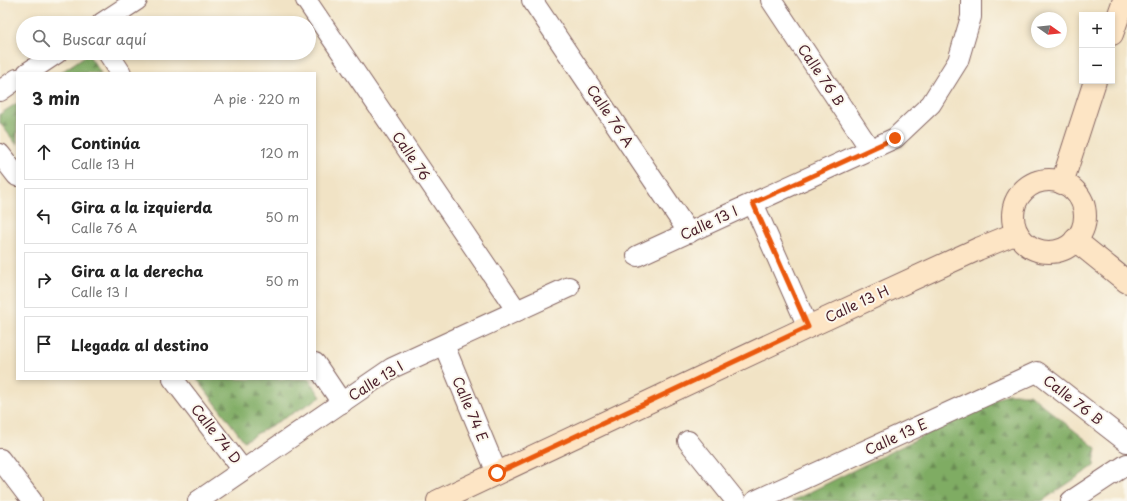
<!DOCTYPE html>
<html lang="es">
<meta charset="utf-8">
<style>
body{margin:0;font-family:"Playpen Sans",sans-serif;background:#f6f6f6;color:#222}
.controls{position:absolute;right:12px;top:12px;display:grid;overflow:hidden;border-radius:0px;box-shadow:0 2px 6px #0003}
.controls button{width:36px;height:36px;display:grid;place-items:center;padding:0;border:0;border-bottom:1px solid #e0e0e0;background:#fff;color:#222;font:20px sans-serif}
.compass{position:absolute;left:1031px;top:12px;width:36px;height:36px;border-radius:50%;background:#fff;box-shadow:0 2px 6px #0003;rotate:105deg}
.stop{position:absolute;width:12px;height:12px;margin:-9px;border:3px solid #ea580c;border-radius:50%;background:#fff}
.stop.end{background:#ea580c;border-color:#fff;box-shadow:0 1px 4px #0008}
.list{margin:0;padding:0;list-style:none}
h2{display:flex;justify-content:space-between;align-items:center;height:52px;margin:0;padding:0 16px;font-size:17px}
h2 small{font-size:13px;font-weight:400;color:#767676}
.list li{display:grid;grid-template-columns:26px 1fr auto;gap:12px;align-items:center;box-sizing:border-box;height:56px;margin:0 8px 8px;padding:0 8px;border:1px solid #e0e0e0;border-radius:0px}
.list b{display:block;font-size:15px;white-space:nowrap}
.list p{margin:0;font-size:13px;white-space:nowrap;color:#767676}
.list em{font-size:13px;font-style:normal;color:#767676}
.icon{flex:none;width:22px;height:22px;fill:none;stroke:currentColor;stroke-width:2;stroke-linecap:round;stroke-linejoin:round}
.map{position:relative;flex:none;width:1127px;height:501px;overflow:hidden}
.search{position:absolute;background:#fff;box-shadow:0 2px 6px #0003;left:16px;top:16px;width:300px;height:44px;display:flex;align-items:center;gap:10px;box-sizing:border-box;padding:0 14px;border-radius:22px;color:#767676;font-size:15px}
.panel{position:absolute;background:#fff;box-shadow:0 2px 6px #0003;left:16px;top:72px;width:300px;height:308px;border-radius:0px}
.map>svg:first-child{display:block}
.forest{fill:url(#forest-firs);stroke:#646648}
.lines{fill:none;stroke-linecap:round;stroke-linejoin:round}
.street-casing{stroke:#846461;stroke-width:22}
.secondary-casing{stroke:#846461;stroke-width:24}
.street{stroke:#fff;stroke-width:20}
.secondary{stroke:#fde5c5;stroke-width:22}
.route{stroke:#ea580c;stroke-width:5}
.labels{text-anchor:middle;stroke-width:4;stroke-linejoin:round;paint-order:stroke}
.street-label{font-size:14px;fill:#4a1f2b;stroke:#fbf7ec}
</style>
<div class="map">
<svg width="1127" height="501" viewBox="0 0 1127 501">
<defs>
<pattern id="forest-firs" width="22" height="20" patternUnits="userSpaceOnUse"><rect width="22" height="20" fill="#7fac64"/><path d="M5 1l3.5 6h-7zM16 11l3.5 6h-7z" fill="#6a8b53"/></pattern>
</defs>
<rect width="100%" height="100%" fill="#fbf7ec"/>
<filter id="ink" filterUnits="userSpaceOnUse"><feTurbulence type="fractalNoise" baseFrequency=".025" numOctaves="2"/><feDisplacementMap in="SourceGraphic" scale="8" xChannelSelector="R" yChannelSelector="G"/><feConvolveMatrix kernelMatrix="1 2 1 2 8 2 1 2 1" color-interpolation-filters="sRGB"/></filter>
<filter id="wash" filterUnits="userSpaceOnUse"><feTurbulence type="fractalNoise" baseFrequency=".012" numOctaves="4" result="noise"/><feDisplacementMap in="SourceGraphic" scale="16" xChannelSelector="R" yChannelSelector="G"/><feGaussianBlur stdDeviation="0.9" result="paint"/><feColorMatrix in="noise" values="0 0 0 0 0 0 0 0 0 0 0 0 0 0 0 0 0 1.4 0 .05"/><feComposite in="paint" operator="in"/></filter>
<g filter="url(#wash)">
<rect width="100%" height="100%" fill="#f1e3c5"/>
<g class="forest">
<polygon points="88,54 101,73 60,73"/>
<polygon points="17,103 17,145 0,123 0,114"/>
<polygon points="197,379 309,379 321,397 244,441"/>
<polygon points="1007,394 1029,394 1096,448 1094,466 1042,501 792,501"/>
</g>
</g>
<g filter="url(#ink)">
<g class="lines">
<defs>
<g id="street">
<polyline points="306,0 517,311"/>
<polyline points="532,0 689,233"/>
<polyline points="771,0 870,149"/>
<polyline points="102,23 137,0"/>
<polyline points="108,53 121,73"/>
<polyline points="27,73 57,53"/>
<polyline points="0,91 17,79"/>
<polyline points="0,154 17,176"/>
<polyline points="753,203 808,327"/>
<polyline points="637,256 895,138 931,104 958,61 971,17 971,0"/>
<polyline points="444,345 497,473"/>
<polyline points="315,363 342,403"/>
<polyline points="173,379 243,470"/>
<polyline points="688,441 736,501"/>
<polyline points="0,459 32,501"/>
<polyline points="198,501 392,368 569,287"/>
<polyline points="755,501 1037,372 1127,442"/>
<polyline points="1071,501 1127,464"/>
</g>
<g id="secondary">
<polyline points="1112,34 1124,0"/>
<circle cx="1049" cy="216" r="36"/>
<polyline points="1062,183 1095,81"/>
<polyline points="1075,240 1127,282"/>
<polyline points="438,501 808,327 978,249 1017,233"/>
</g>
</defs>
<use href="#street" class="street-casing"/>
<use href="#secondary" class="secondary-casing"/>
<use href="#street" class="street"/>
<use href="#secondary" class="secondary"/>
</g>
</g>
<g class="lines" filter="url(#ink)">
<polyline class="route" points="497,473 808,327 753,203 895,138"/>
</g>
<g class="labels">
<g class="street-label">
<text transform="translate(821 75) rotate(56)" y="5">Calle 76 B</text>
<text transform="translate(610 116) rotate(56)" y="5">Calle 76 A</text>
<text transform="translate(411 156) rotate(56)" y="5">Calle 76</text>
<text transform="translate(709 223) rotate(-25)" y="5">Calle 13 I</text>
<text transform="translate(857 304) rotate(-25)" y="5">Calle 13 H</text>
<text transform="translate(376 381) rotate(-32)" y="5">Calle 13 I</text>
<text transform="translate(1073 400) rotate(38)" y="5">Calle 76 B</text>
<text transform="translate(470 409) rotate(67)" y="5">Calle 74 E</text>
<text transform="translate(216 434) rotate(52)" y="5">Calle 74 D</text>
<text transform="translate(896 437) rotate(-25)" y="5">Calle 13 E</text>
</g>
</g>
</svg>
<div class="controls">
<button>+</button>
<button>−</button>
</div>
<svg class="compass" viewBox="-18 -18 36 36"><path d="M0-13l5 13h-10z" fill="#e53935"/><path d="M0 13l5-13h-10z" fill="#767676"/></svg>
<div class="stop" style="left:497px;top:473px"></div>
<div class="stop end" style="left:895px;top:138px"></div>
<div class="search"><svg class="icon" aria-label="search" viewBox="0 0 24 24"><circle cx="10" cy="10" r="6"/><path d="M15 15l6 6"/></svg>Buscar aquí</div>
<section class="panel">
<h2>3 min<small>A pie · 220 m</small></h2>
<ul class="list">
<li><svg class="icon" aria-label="ahead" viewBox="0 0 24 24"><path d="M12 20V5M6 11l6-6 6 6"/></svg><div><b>Continúa</b><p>Calle 13 H</p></div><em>120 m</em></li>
<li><svg class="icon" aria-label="left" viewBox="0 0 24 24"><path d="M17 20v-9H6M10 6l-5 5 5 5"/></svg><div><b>Gira a la izquierda</b><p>Calle 76 A</p></div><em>50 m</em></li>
<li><svg class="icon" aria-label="right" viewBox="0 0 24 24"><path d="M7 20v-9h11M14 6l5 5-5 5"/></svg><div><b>Gira a la derecha</b><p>Calle 13 I</p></div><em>50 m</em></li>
<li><svg class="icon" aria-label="arrive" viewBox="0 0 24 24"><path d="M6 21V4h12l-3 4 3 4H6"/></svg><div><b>Llegada al destino</b></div></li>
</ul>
</section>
</div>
